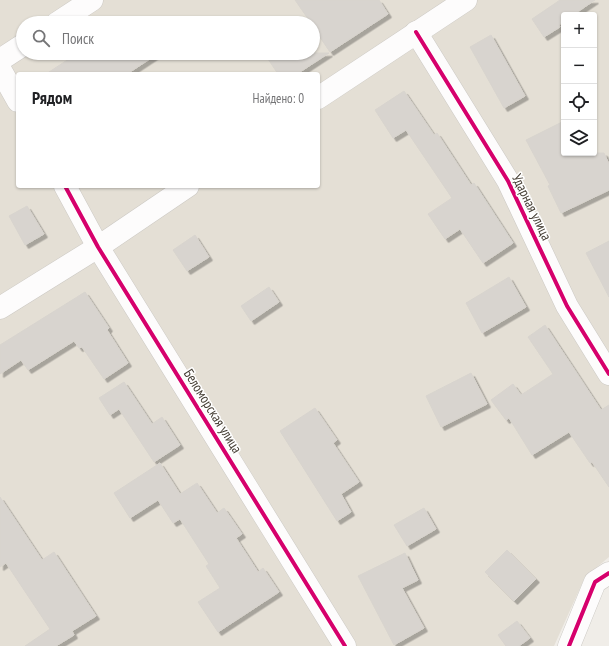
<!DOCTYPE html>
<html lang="ru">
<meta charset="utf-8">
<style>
body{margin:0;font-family:"PT Sans Narrow",sans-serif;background:#f6f6f6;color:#202124}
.controls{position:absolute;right:12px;top:12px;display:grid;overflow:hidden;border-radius:4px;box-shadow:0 1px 3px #0004}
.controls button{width:36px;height:36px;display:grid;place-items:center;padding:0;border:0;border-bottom:1px solid #e0e0e0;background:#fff;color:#202124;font:20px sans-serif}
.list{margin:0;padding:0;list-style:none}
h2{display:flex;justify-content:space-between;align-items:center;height:52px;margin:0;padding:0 16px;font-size:17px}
h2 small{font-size:13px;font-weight:400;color:#757577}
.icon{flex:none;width:22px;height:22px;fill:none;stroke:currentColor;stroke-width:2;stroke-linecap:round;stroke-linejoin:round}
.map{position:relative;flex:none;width:609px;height:646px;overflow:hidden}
.search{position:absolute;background:#fff;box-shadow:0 1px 3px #0004;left:16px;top:16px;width:304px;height:44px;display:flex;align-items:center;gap:10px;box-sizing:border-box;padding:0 14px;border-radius:22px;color:#757577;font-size:15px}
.panel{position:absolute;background:#fff;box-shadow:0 1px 3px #0004;left:16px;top:72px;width:304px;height:116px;border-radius:4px}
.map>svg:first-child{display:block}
.residential{fill:#e4dfd5;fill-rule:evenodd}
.building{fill:#d8d4cf;stroke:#d8d4ce;filter:url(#shadow)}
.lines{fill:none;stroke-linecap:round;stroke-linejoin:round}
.street-casing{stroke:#ccc9c4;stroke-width:23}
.street{stroke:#fdfcfc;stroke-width:22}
.cycleway-casing{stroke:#fff;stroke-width:6}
.cycleway{stroke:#d6006c;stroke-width:4}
.labels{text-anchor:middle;stroke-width:3;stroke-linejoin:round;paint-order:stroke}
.street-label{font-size:14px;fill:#453e34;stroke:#fff}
</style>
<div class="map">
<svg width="609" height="646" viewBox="0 0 609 646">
<defs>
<filter id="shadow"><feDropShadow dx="3.5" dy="3.5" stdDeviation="0" flood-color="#0004"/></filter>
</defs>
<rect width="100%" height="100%" fill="#f0ede8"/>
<path class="residential" d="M0 0H609V557L585 577 554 646H0ZM564 15H594V153H564ZM23 23H313V53H23ZM18 74H318V186H18Z"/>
<g class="building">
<polygon points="295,0 379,0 388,14 330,52 313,27 313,23 311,23"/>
<polygon points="560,0 595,0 573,15 564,15 564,21 559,25 560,27 544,37 532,19"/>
<polygon points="491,35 525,96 504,108 470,47"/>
<polygon points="78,53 159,53 127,74 46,74"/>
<polygon points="264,53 329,53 297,74 278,74"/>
<polygon points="404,91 434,135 437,133 471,185 474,183 513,243 483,263 460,229 445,239 428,214 452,198 406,130 393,138 375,110"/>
<polygon points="564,121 564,153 604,153 609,164 609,190 561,213 548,186 550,185 526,140"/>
<polygon points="27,206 44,234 25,245 9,216"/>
<polygon points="195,235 209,257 187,271 173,250"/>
<polygon points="609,241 609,297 586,253"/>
<polygon points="509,277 526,307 482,333 466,303"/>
<polygon points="269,287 279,302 251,321 241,306"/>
<polygon points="85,292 109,328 107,330 128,363 104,379 82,347 79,348 74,341 28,370 21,360 0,374 0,345"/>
<polygon points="545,325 601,410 609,405 609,487 592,462 590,463 569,432 532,455 509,418 506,420 491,400 513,384 521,395 553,374 528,337"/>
<polygon points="471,373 487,404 441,427 426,396"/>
<polygon points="124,382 152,424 162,417 180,445 154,462 119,409 110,415 99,398"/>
<polygon points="315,408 337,440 333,443 359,482 341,494 351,512 337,521 280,431"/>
<polygon points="160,463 180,494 197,483 217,513 224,508 242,534 236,538 258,572 263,568 279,592 218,632 198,602 220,588 206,566 209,564 180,519 173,523 158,500 130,518 114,493"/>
<polygon points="0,497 42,560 54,552 96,616 72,631 74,635 56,646 25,646 50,629 6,563 0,567"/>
<polygon points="424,508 436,529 407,546 394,525"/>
<polygon points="507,550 536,579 514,601 485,572"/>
<polygon points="405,553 418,580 402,588 424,628 394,645 358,576"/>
<polygon points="517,621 530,638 519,646 506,646 498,635"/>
</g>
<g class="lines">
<defs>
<g id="street">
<polyline points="57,23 92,0"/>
<polyline points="416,32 508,181 567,306 609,374"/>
<polyline points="0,60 23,45"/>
<polyline points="0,69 18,101"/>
<polyline points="318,98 466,0"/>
<polyline points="65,186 98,247 345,646"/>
<polyline points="0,308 98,247 188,186"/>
<polyline points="569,646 595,582 609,573"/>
</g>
</defs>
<use href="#street" class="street-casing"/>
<use href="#street" class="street"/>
<defs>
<g id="cycleway">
<polyline points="416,32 508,181 567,306 609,374"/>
<polyline points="65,186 98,247 345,646"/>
<polyline points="569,646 595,582 609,573"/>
</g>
</defs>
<use href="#cycleway" class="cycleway-casing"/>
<use href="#cycleway" class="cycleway"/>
</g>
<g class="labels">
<g class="street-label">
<text transform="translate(532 207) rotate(64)" y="5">Ударная улица</text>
<text transform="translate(213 411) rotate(58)" y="5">Беломорская улица</text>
</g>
</g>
</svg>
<div class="controls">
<button>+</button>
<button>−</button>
<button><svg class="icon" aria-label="locate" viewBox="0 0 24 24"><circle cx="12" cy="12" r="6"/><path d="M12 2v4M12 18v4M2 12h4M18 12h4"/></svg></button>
<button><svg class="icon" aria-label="layers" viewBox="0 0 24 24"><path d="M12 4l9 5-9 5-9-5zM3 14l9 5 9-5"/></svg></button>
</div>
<div class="search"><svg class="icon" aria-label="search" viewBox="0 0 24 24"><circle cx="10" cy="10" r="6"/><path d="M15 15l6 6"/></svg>Поиск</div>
<section class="panel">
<h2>Рядом<small>Найдено: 0</small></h2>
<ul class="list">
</ul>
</section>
</div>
